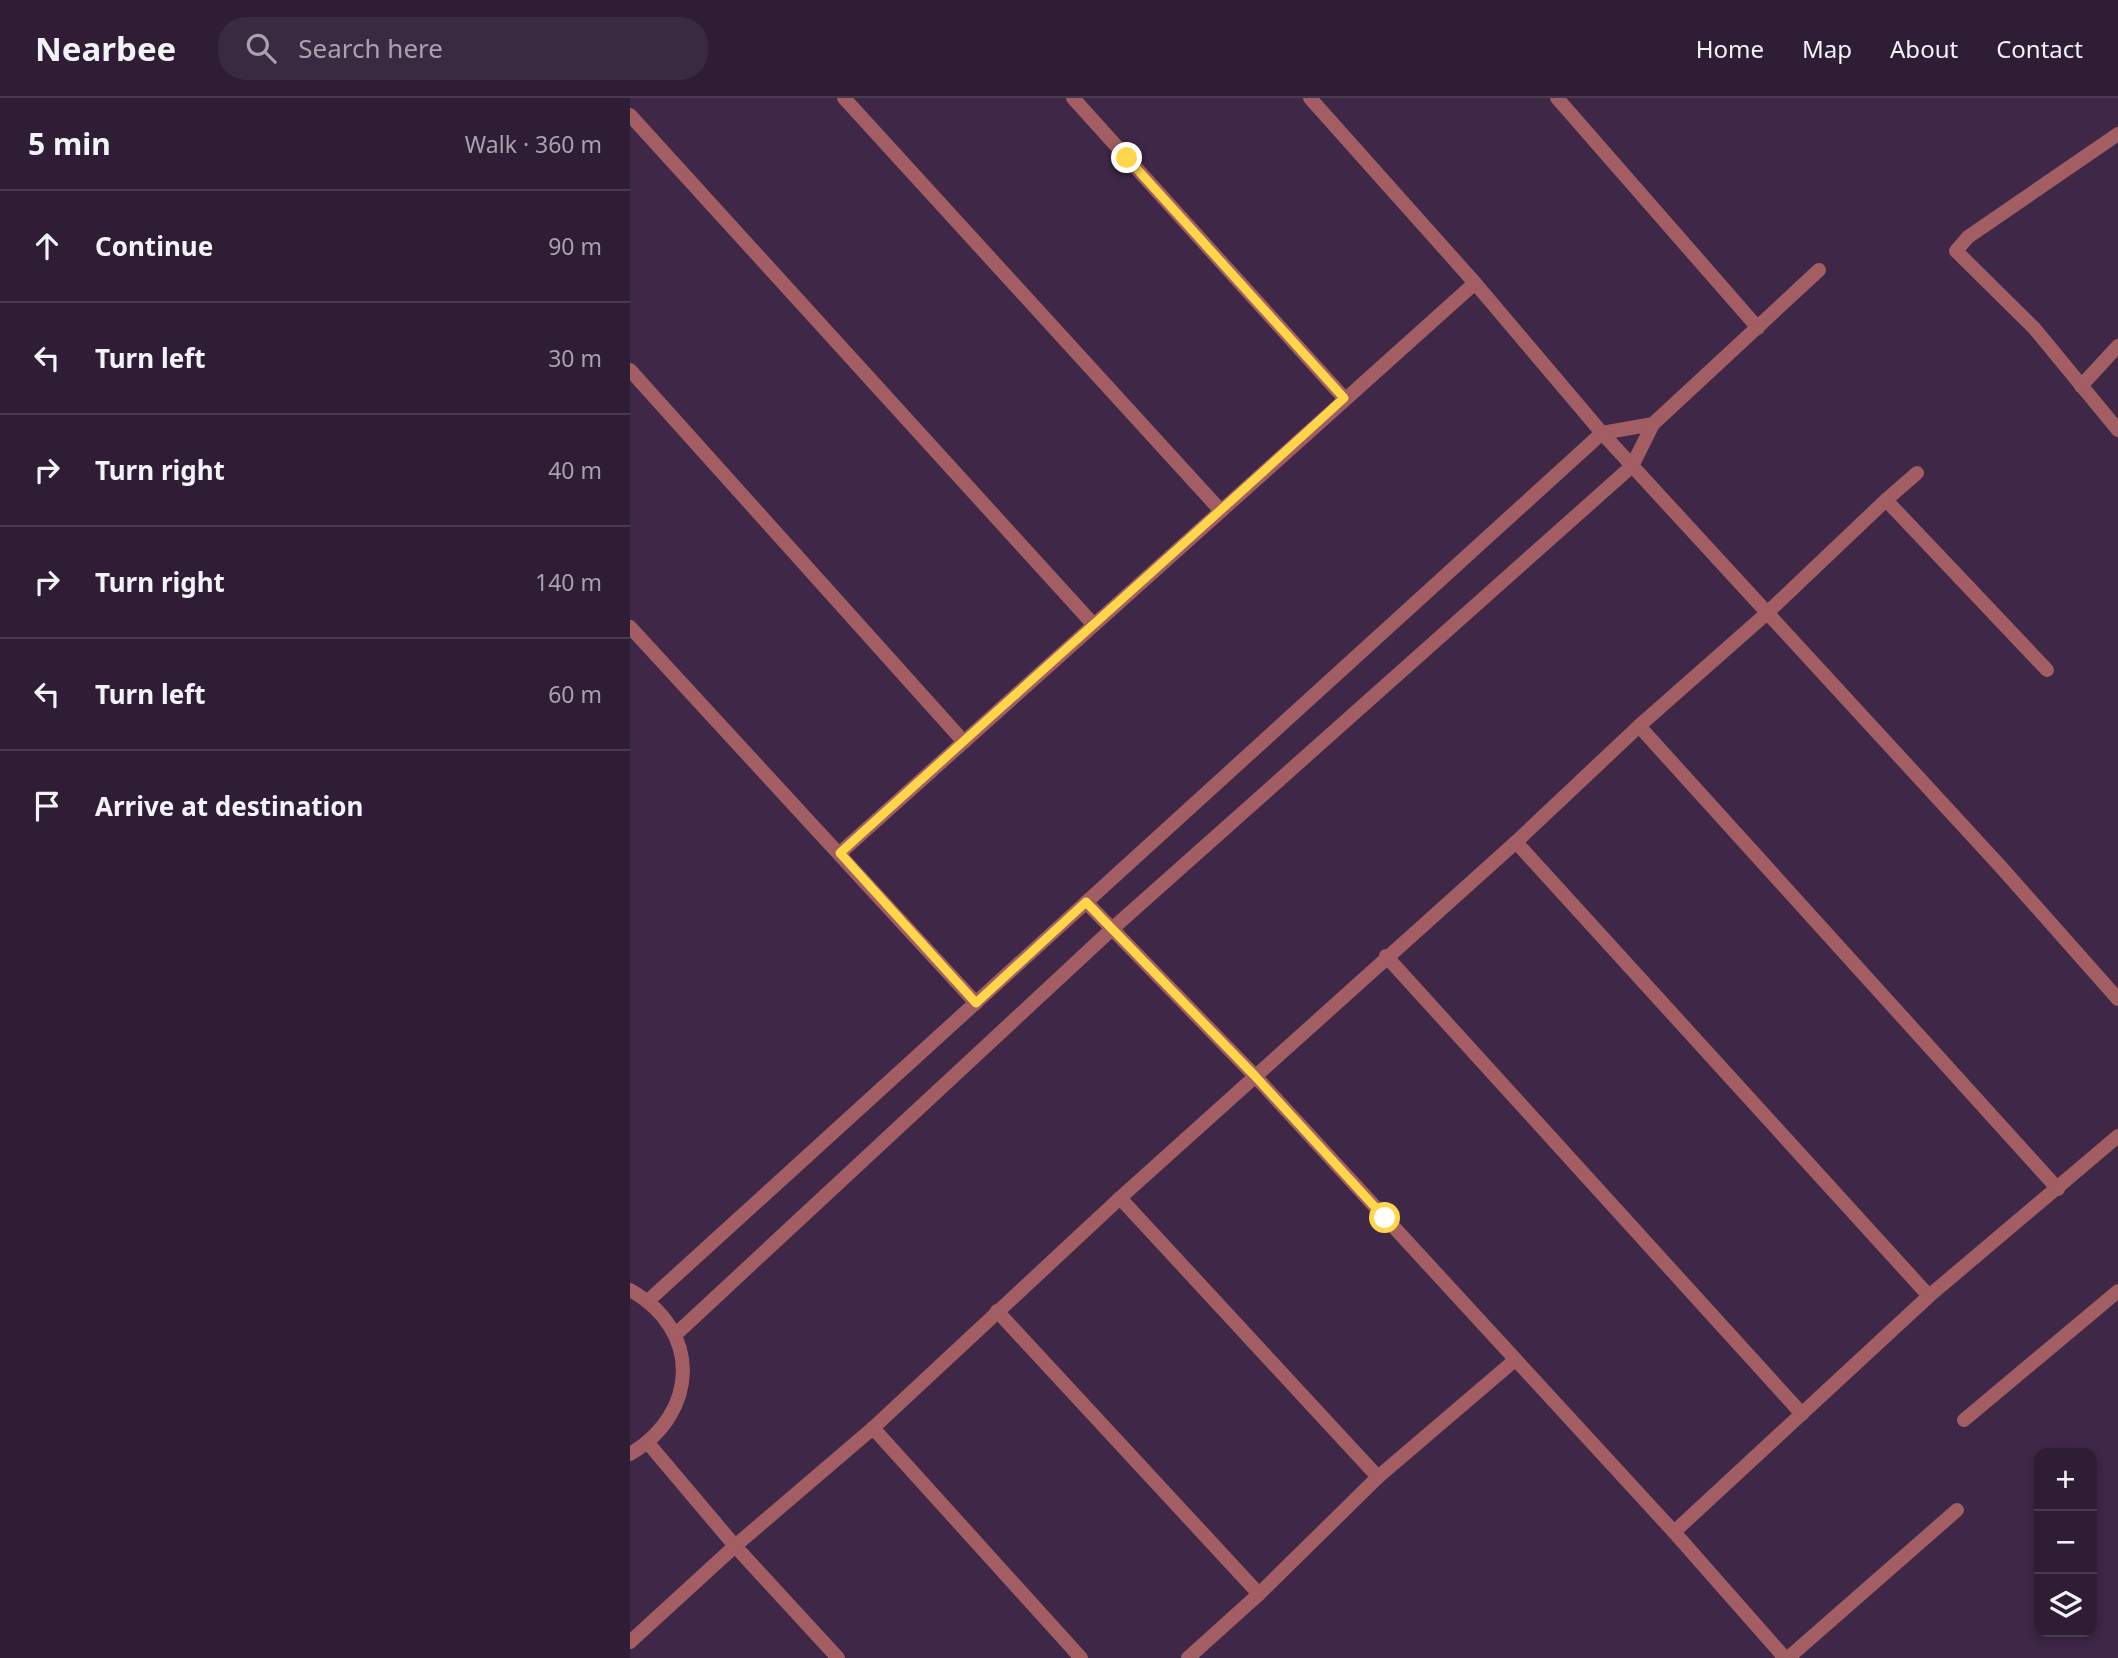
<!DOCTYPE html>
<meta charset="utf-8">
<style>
body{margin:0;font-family:"Noto Sans",sans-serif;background:#3a2a41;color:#f1f3f6}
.controls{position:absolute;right:21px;bottom:21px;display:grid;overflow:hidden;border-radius:14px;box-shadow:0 4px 10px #0003}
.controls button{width:63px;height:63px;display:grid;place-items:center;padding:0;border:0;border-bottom:2px solid #493b50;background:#2e1d35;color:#f1f3f6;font:35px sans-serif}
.stop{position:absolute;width:21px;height:21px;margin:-16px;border:5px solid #ffd54a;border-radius:50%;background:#fff}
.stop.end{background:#ffd54a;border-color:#fff;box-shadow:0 2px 7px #0008}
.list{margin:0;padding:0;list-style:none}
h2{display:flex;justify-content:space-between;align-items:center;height:91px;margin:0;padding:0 28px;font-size:30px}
h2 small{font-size:23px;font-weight:400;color:#a7a2ad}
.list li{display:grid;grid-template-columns:46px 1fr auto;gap:21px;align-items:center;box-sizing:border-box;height:112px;padding:0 28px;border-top:2px solid #493b50}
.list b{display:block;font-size:26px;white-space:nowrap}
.list em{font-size:23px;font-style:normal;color:#a7a2ad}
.icon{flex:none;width:38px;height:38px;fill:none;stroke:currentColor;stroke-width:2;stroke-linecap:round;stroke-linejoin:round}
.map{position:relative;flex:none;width:1488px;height:1560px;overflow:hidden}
header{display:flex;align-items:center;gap:42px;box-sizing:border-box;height:98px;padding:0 35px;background:#2e1d35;border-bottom:2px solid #493b50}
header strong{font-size:33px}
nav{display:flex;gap:38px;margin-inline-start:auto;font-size:24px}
.search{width:490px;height:63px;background:#3a2a41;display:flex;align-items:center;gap:18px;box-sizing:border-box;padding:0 24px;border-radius:28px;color:#a7a2ad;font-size:26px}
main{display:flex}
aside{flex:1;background:#2e1d35}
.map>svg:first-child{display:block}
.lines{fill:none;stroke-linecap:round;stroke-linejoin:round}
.street{stroke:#a25e62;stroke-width:14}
.route{stroke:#ffd54a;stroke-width:9}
</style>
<header>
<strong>Nearbee</strong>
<div class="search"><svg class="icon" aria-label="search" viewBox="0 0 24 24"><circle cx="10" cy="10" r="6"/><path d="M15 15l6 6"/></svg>Search here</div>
<nav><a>Home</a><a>Map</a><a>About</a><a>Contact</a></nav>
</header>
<main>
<aside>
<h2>5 min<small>Walk · 360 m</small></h2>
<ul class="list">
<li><svg class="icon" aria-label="ahead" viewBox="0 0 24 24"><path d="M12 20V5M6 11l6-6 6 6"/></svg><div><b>Continue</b></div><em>90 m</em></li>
<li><svg class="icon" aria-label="left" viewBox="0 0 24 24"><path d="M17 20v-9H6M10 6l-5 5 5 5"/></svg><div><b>Turn left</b></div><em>30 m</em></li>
<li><svg class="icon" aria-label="right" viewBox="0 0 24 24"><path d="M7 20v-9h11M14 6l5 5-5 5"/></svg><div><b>Turn right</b></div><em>40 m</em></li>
<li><svg class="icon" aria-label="right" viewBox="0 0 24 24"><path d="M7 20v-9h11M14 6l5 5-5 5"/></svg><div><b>Turn right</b></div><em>140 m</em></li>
<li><svg class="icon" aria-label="left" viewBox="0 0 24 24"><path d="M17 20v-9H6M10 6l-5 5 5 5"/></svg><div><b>Turn left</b></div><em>60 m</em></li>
<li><svg class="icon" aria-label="arrive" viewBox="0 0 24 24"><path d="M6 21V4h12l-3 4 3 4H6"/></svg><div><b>Arrive at destination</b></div></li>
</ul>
</aside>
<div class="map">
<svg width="1488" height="1560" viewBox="0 0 1488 1560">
<rect width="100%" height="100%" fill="#3e2747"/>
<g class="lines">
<g class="street">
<polyline points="214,0 591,413"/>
<polyline points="443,0 714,300"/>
<polyline points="680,0 845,185 972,335 1370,768 1488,901"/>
<polyline points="927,0 1128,230"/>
<polyline points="0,17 463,526"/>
<polyline points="1488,36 1338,139 1326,153 1404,230 1488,332"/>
<polyline points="0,272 334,644"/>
<polyline points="1451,288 1488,248"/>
<polyline points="1256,402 1417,572"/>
<polyline points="0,529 346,905"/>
<polyline points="1009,628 1428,1091"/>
<polyline points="886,744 1299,1198"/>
<polyline points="210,755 845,185"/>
<polyline points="456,804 625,978 1044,1434 1155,1560"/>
<polyline points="756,858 1172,1316"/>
<polyline points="490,1100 748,1379"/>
<path d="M0 1192C72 1232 69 1315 0 1356"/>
<polyline points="19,1202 972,335 1023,326"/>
<polyline points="367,1213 629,1496"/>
<polyline points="45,1237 482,831 1002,368 1023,326 1189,172"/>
<polyline points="1334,1322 1488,1193"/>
<polyline points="243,1330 451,1560"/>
<polyline points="18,1345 105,1448 208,1560"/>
<polyline points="1044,1434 1299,1198 1488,1038"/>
<polyline points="0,1544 105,1448 243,1330 490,1100 886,744 1009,628 1136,516 1256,402 1287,375"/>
<polyline points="558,1560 629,1496 748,1379 885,1262"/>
<polyline points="1158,1560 1327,1412"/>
</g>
</g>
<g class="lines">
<path class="route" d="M497 60 714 300C547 453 377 603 210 755L346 905 456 804 625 978 755 1120"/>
</g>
</svg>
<div class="controls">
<button>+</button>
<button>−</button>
<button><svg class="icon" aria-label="layers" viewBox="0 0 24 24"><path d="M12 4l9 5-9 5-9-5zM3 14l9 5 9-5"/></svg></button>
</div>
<div class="stop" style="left:755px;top:1120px"></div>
<div class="stop end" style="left:497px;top:60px"></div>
</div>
</main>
